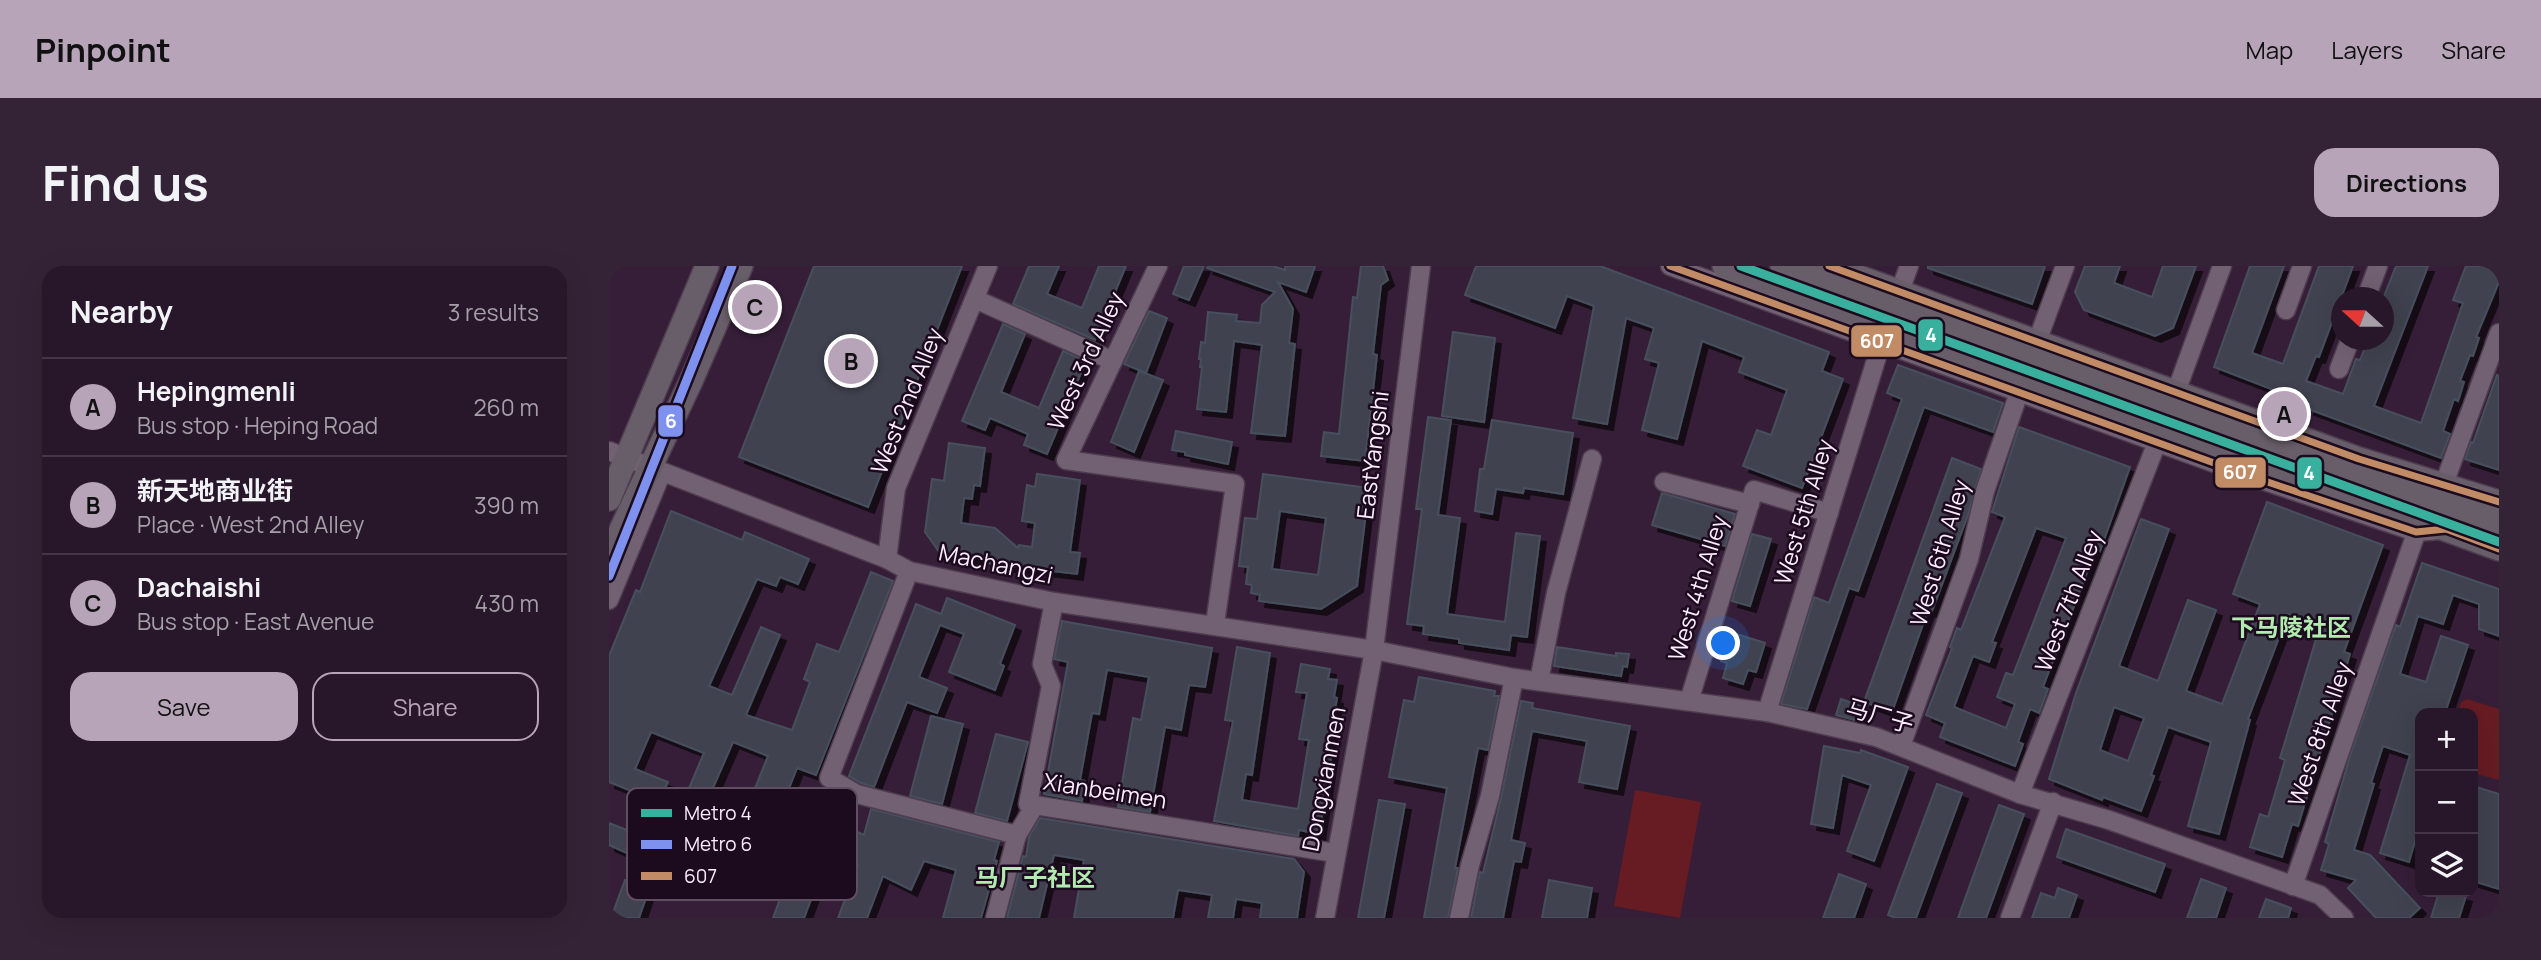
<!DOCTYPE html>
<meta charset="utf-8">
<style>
body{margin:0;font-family:Manrope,"Noto Sans SC",sans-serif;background:#342336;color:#f1f3f6}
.controls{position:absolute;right:21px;bottom:21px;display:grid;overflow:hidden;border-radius:14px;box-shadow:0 7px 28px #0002}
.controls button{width:63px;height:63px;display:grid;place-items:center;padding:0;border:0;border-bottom:2px solid #443547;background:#28162a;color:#f1f3f6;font:35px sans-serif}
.compass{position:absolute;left:1722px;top:21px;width:63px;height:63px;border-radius:50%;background:#28162a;box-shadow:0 7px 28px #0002;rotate:291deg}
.you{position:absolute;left:1115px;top:378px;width:24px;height:24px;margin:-18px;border:5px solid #fff;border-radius:50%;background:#1a73e8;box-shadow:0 0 0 10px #1a73e833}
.badge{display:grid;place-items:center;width:46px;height:46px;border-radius:50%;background:#b7a4b9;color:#111;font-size:23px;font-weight:700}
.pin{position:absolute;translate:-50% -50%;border:4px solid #fff;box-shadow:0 2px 7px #0006}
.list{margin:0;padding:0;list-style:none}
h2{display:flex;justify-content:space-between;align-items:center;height:91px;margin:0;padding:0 28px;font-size:30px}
h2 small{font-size:23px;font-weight:400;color:#a59fa8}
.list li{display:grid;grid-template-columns:46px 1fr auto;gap:21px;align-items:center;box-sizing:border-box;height:98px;padding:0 28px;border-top:2px solid #443547}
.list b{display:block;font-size:26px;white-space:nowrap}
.list p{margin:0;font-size:23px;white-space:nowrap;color:#a59fa8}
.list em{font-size:23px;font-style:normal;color:#a59fa8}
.actions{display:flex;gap:14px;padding:21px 28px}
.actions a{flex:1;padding:16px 0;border:2px solid #b7a4b9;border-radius:21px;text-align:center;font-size:24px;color:#b7a4b9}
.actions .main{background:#b7a4b9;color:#111}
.icon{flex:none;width:38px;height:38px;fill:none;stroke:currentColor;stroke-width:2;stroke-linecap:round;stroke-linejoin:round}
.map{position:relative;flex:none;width:1890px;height:652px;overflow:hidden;border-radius:21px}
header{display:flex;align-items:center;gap:42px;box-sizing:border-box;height:98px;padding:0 35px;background:#b7a4b9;color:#111}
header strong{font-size:33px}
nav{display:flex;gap:38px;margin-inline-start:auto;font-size:24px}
.intro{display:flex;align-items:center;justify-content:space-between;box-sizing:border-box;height:168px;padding:0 42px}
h1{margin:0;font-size:49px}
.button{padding:18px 32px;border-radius:21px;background:#b7a4b9;color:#111;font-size:24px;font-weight:700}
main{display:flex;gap:42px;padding:0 42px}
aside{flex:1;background:#28162a;border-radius:21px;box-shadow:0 7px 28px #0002}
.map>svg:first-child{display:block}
.green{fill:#661c22}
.building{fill:#3f4350;stroke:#46505d;stroke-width:2;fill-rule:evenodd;filter:url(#shadow)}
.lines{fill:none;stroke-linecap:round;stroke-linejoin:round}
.minor-casing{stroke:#4e3c4f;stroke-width:21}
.major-casing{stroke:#4e3c4f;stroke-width:26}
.minor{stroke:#726073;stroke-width:18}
.major{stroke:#685e69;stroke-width:23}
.bus-1-casing{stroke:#1c0a1e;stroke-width:12}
.bus-1{stroke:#c18c65;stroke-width:7}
.metro-1-casing{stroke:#1c0a1e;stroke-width:14}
.metro-2-casing{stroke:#1c0a1e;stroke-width:14}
.metro-1{stroke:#39b09e;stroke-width:9}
.metro-2{stroke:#7f91ee;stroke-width:9}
.labels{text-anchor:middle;stroke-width:5;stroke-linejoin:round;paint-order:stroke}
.street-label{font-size:23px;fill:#fdecfe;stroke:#1c0a1e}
.neighbourhood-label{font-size:24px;font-weight:bold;fill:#b1ebaf;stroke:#1c0a1e}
.key{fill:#1c0a1e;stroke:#604e61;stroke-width:2}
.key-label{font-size:19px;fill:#fdecfe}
.line-badge{stroke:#1c0a1e;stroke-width:2.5}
.badge-label{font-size:19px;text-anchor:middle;font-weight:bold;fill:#fff}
</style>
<header>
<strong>Pinpoint</strong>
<nav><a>Map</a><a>Layers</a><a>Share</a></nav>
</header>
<div class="intro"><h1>Find us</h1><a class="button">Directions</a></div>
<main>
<aside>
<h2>Nearby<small>3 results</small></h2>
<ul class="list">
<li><span class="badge">A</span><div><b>Hepingmenli</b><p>Bus stop · Heping Road</p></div><em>260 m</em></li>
<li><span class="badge">B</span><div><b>新天地商业街</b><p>Place · West 2nd Alley</p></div><em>390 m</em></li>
<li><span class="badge">C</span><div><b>Dachaishi</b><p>Bus stop · East Avenue</p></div><em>430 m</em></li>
</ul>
<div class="actions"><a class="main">Save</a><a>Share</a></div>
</aside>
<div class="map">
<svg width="1890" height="652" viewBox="0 0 1890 652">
<defs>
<filter id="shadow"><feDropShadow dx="6" dy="6" stdDeviation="0" flood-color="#0009"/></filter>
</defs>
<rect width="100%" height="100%" fill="#361e38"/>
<g class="green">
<polygon points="1858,433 1890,443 1890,514 1864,507 1864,447 1849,447 1852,436"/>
<polygon points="1026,524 1092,536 1071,652 1005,640"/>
</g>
<g class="building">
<polygon points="205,0 353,0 259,241 130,191"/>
<polygon points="420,0 450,0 438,28 473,42 490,0 517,0 486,74 404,38"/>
<polygon points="575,0 595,0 580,34 564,28"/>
<polygon points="599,0 664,0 676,4 676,0 706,0 697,26 669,16 684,43 680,77 686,78 676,170 642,167 653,79 625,75 617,146 588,143 593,101 591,101 592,93 590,93 592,76 596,77 599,46 628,49 627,55 651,57 653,39 666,26 598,2"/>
<polygon points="752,0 774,0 779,14 772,19 764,88 768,89 756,195 712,190 715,166 730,168 744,31 748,32"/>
<polygon points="867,0 991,0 1220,86 1213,105 1234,113 1193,222 1134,200 1148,164 1162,169 1178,124 1130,106 1135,91 1093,75 1068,173 1033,164 1050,97 1036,93 1045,62 1017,52 998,158 964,152 985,40 958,30 946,62 856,29"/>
<polygon points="1319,0 1436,0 1423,38 1319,2"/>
<polygon points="1476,0 1511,0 1505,17 1543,31 1554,0 1587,0 1564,62 1546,70 1475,44 1466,26"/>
<polygon points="1641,0 1675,0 1643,87 1674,98 1710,0 1744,0 1710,91 1707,90 1697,115 1734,128 1747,93 1751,94 1759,74 1774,74 1774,33 1787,0 1819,0 1765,140 1812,157 1854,37 1844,34 1857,0 1890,0 1890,16 1867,71 1870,72 1864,90 1861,89 1851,115 1855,116 1849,135 1845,133 1834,165 1841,168 1832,192 1699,143 1701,138 1605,101"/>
<polygon points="540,45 558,52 537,107 515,98"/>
<polygon points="394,58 416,68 392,126 430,142 454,85 477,95 438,188 415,179 419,168 381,152 376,164 353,155"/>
<polygon points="844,66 886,72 875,156 833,150"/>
<polygon points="1289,99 1394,137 1384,166 1315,141 1249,325 1240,322 1198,443 1172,438 1205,331 1220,337 1293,133 1278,127"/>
<polygon points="530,105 554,114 525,186 502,176"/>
<polygon points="1888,109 1890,110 1890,204 1856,193 1862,176 1864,177"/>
<polygon points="819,151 842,154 829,249 851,252 838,348 896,356 907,267 931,270 918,371 902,369 900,384 850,377 850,373 814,368 815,360 798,358 813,243 807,243"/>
<polygon points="883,154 964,167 954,228 915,222 914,227 887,223 883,248 866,245 871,203 875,203"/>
<path d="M1410 161 1521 201 1491 285 1487 283 1434 421 1439 423 1430 447 1421 443 1409 476 1414 478 1406 500 1331 471 1336 457 1317 449 1343 382 1341 381 1348 362 1352 364 1396 251 1383 246ZM1427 262 1457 272 1404 409 1397 407 1388 431 1406 438 1397 462 1345 441 1364 390 1380 396 1387 377 1383 376Z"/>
<polygon points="567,165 623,176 619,198 576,189 576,186 563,184"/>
<polygon points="340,177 376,182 371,220 365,219 363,233 355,232 352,257 386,262 409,282 410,279 423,281 426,257 413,255 418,219 426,221 428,208 471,214 461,286 471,287 468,308 376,297 376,293 331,287 316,266 323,213 335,215"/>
<polygon points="1343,192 1372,203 1359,249 1323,345 1319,344 1283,446 1255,436"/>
<path d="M654 208 760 222 748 320 712 343 650 335 651 329 642 327 643 319 637 318 639 301 630 300 636 252 648 253ZM671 245 717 252 709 309 663 303Z"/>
<polygon points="1053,227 1126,248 1116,280 1043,259"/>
<path d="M1658 236 1774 279 1735 386 1741 388 1689 560 1683 558 1673 591 1641 581 1651 548 1659 551 1676 494 1671 492 1711 360 1679 348 1639 453 1641 454 1610 568 1579 560 1602 476 1559 461 1542 509 1545 510 1532 545 1494 531 1493 534 1440 513 1467 427 1532 253 1560 263 1510 400 1549 415 1579 334 1607 344 1577 425 1613 438 1651 338 1624 328ZM1505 441 1535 452 1519 495 1491 484Z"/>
<polygon points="62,245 133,274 136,266 200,293 189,318 171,311 167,320 148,313 100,420 123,429 152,361 171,369 137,449 183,464 201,416 195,413 208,378 230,386 262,306 284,315 207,509 188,502 172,543 209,558 222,526 238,535 231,558 255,569 262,543 390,576 385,594 388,595 372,652 334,652 347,604 315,595 302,624 274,610 258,652 229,652 249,599 220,586 195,652 164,652 193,573 134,552 159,490 124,476 97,538 77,529 95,487 42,466 26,503 59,516 50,536 0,516 0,390 27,324 31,326"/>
<polygon points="1143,268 1162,273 1141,340 1123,335"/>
<polygon points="1813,297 1890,323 1890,370 1870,363 1870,338 1844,329 1834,358 1809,350 1791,408 1817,416 1832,370 1859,379 1836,447 1811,447 1811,558 1800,596 1771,587 1801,489 1774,480 1762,517 1765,518 1745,584 1761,589 1811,642 1800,652 1767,652 1739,622 1747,614 1712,604 1720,578 1716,576 1742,487 1787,359 1791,361"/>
<polygon points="338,332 406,359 391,398 395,400 386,424 340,406 355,368 331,359 310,411 338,422 328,447 298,436 265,521 252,517 240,510 307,338 332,348"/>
<polygon points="453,355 603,382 596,421 580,419 572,464 556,461 541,546 509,541 524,452 532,454 540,411 498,404 490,448 483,447 471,514 476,515 473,535 435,528 459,396 445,393"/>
<polygon points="1121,366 1156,377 1147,406 1139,404 1134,418 1114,412 1118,397 1112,395"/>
<polygon points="628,381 661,387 643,509 637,508 633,534 689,543 700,474 690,473 698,427 687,426 692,398 721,403 719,413 728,414 725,431 728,432 719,485 723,486 710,568 690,564 689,570 605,555 624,455 616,454"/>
<polygon points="948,381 1007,390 1007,387 1020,388 1018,401 1014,400 1012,410 945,400"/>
<polygon points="810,411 886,425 885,430 890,430 879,484 869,482 846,602 849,602 839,652 815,652 838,522 780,511 795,434 805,436"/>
<polygon points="1232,433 1255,441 1250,455 1227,449"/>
<polygon points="912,435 924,437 923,442 1021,460 1008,523 970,516 978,475 923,465 902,574 916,577 912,596 905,595 894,652 862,652 871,606 874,607 892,532"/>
<polygon points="322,450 354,458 333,538 301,530"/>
<polygon points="387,468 419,476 398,555 366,547"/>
<polygon points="1215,480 1251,487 1252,484 1299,501 1265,595 1238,585 1262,519 1233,509 1224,562 1202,558"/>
<polygon points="1328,518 1353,527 1307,652 1287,652 1279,649"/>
<polygon points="1864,520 1890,528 1890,623 1864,615"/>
<polygon points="770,534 796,538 775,652 749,652"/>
<polygon points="1390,539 1415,548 1377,652 1349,652"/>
<polygon points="431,552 685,593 695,606 688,652 651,652 653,637 627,633 624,652 599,652 603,629 569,624 564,652 465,652 475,594 445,589 430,652 398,652 414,590 417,591 420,571"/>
<polygon points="0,557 28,568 20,588 0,579"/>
<polygon points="1457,563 1556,598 1546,626 1448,591"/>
<polygon points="1230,608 1257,618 1245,652 1214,652"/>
<polygon points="1592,613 1617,622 1607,652 1578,652"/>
<polygon points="16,614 40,623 30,652 2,652"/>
<polygon points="940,614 983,622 978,652 933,652"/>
<polygon points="1449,622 1468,629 1460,652 1423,652 1432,627 1446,632"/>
<polygon points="1830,626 1844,626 1857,630 1850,652 1822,652"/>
<polygon points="1657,633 1682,642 1679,652 1650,652"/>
</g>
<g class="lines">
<defs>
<g id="minor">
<polyline points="549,0 457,194 626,218 606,358"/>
<polyline points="1061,0 1641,210 1807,266 1831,264"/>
<polyline points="1757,32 1769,0"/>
<polyline points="366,33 504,95"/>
<polyline points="1287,36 1300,0"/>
<polyline points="1677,44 1693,0"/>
<polyline points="1424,86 1456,0"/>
<polyline points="1730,103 1741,74"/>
<polyline points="1563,137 1613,0"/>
<polyline points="0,185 278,293 300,305 445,336 765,384 905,412 1158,446 1267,471 1411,528 1500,554 1711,629 1735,652"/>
<polyline points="1055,216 1141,238"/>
<polyline points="1835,218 1890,67"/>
<polyline points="278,293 287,222 379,0"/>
<polyline points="300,305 220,512 248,528 408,569 426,539"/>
<polyline points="0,334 53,206"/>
<polyline points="445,336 433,398 442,420 419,538 726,587"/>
<polyline points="930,415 947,327 983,193"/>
<polyline points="1080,435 1145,224 1220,247"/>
<polyline points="1158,446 1276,65"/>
<polyline points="1292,480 1360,293 1376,225 1414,115"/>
<polyline points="1411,528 1552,166"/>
<polyline points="1684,620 1811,256"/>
<polyline points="386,652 408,569"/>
<polyline points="716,652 765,384 812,0"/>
<polyline points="850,652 861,599 881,530 905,412"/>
<polyline points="1401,652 1444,536"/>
</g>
<g id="major">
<polyline points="1115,0 1890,283"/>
<polyline points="1173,0 1756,215 1890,259"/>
<polyline points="1220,0 1750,193 1890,236"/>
<polyline points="0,233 98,0"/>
<polyline points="0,289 82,115 132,0"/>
</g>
</defs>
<use href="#minor" class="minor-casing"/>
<use href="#major" class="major-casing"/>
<use href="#minor" class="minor"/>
<use href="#major" class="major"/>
<defs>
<g id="bus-1">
<polyline points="1061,0 1641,210 1807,266 1837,263 1890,283"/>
<polyline points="1220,0 1750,193 1890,236"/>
</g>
</defs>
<use href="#bus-1" class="bus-1-casing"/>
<use href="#bus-1" class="bus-1"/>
<defs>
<polyline id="metro-1" points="1132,0 1890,276"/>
<polyline id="metro-2" points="0,310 123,0"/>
</defs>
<use href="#metro-1" class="metro-1-casing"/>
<use href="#metro-2" class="metro-2-casing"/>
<use href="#metro-1" class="metro-1"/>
<use href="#metro-2" class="metro-2"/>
</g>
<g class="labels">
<g class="street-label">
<text transform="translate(477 95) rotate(-65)" y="8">West 3rd Alley</text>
<text transform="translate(298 135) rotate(-68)" y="8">West 2nd Alley</text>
<text transform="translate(764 189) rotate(-83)" y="8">EastYangshi</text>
<text transform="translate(1195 246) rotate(-73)" y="8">West 5th Alley</text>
<text transform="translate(1331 287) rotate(-73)" y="8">West 6th Alley</text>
<text transform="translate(387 298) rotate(12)" y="8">Machangzi</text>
<text transform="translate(1089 322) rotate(-73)" y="8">West 4th Alley</text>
<text transform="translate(1460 335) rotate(-69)" y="8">West 7th Alley</text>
<text transform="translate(1271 450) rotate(16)" y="8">马厂子</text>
<text transform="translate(1711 468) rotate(-71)" y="8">West 8th Alley</text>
<text transform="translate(715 513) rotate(-79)" y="8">Dongxianmen</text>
<text transform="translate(496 525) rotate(9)" y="8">Xianbeimen</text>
</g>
<g class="neighbourhood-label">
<text x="1682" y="370">下马陵社区</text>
<text x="426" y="620">马厂子社区</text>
</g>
</g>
<rect x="18" y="522" width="230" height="112" rx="10" class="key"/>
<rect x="32" y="543" width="31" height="8" fill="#39b09e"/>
<rect x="32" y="574" width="31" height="9" fill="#7f91ee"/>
<rect x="32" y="606" width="31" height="8" fill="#c18c65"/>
<g class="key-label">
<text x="75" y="554">Metro 4</text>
<text x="75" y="585">Metro 6</text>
<text x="75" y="617">607</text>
</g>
<g class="line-badge">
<rect x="1308" y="52" width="27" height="34" rx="7" fill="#39b09e"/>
<rect x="1241" y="58" width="53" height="34" rx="7" fill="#c18c65"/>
<rect x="48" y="138" width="27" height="34" rx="7" fill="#7f91ee"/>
<rect x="1605" y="190" width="53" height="33" rx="7" fill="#c18c65"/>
<rect x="1687" y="190" width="27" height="34" rx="7" fill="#39b09e"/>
</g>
<g class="badge-label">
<text x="1322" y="76">4</text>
<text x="1268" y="82">607</text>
<text x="62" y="162">6</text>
<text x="1631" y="213">607</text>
<text x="1700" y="214">4</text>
</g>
</svg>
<div class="controls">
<button>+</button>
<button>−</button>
<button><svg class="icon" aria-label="layers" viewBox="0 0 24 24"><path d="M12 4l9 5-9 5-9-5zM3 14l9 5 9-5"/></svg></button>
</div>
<svg class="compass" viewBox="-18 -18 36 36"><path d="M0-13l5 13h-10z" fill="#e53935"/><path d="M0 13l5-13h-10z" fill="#a59fa8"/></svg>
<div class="you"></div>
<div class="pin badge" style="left:1675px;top:148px">A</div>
<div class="pin badge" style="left:242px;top:95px">B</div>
<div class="pin badge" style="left:146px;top:41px">C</div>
</div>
</main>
